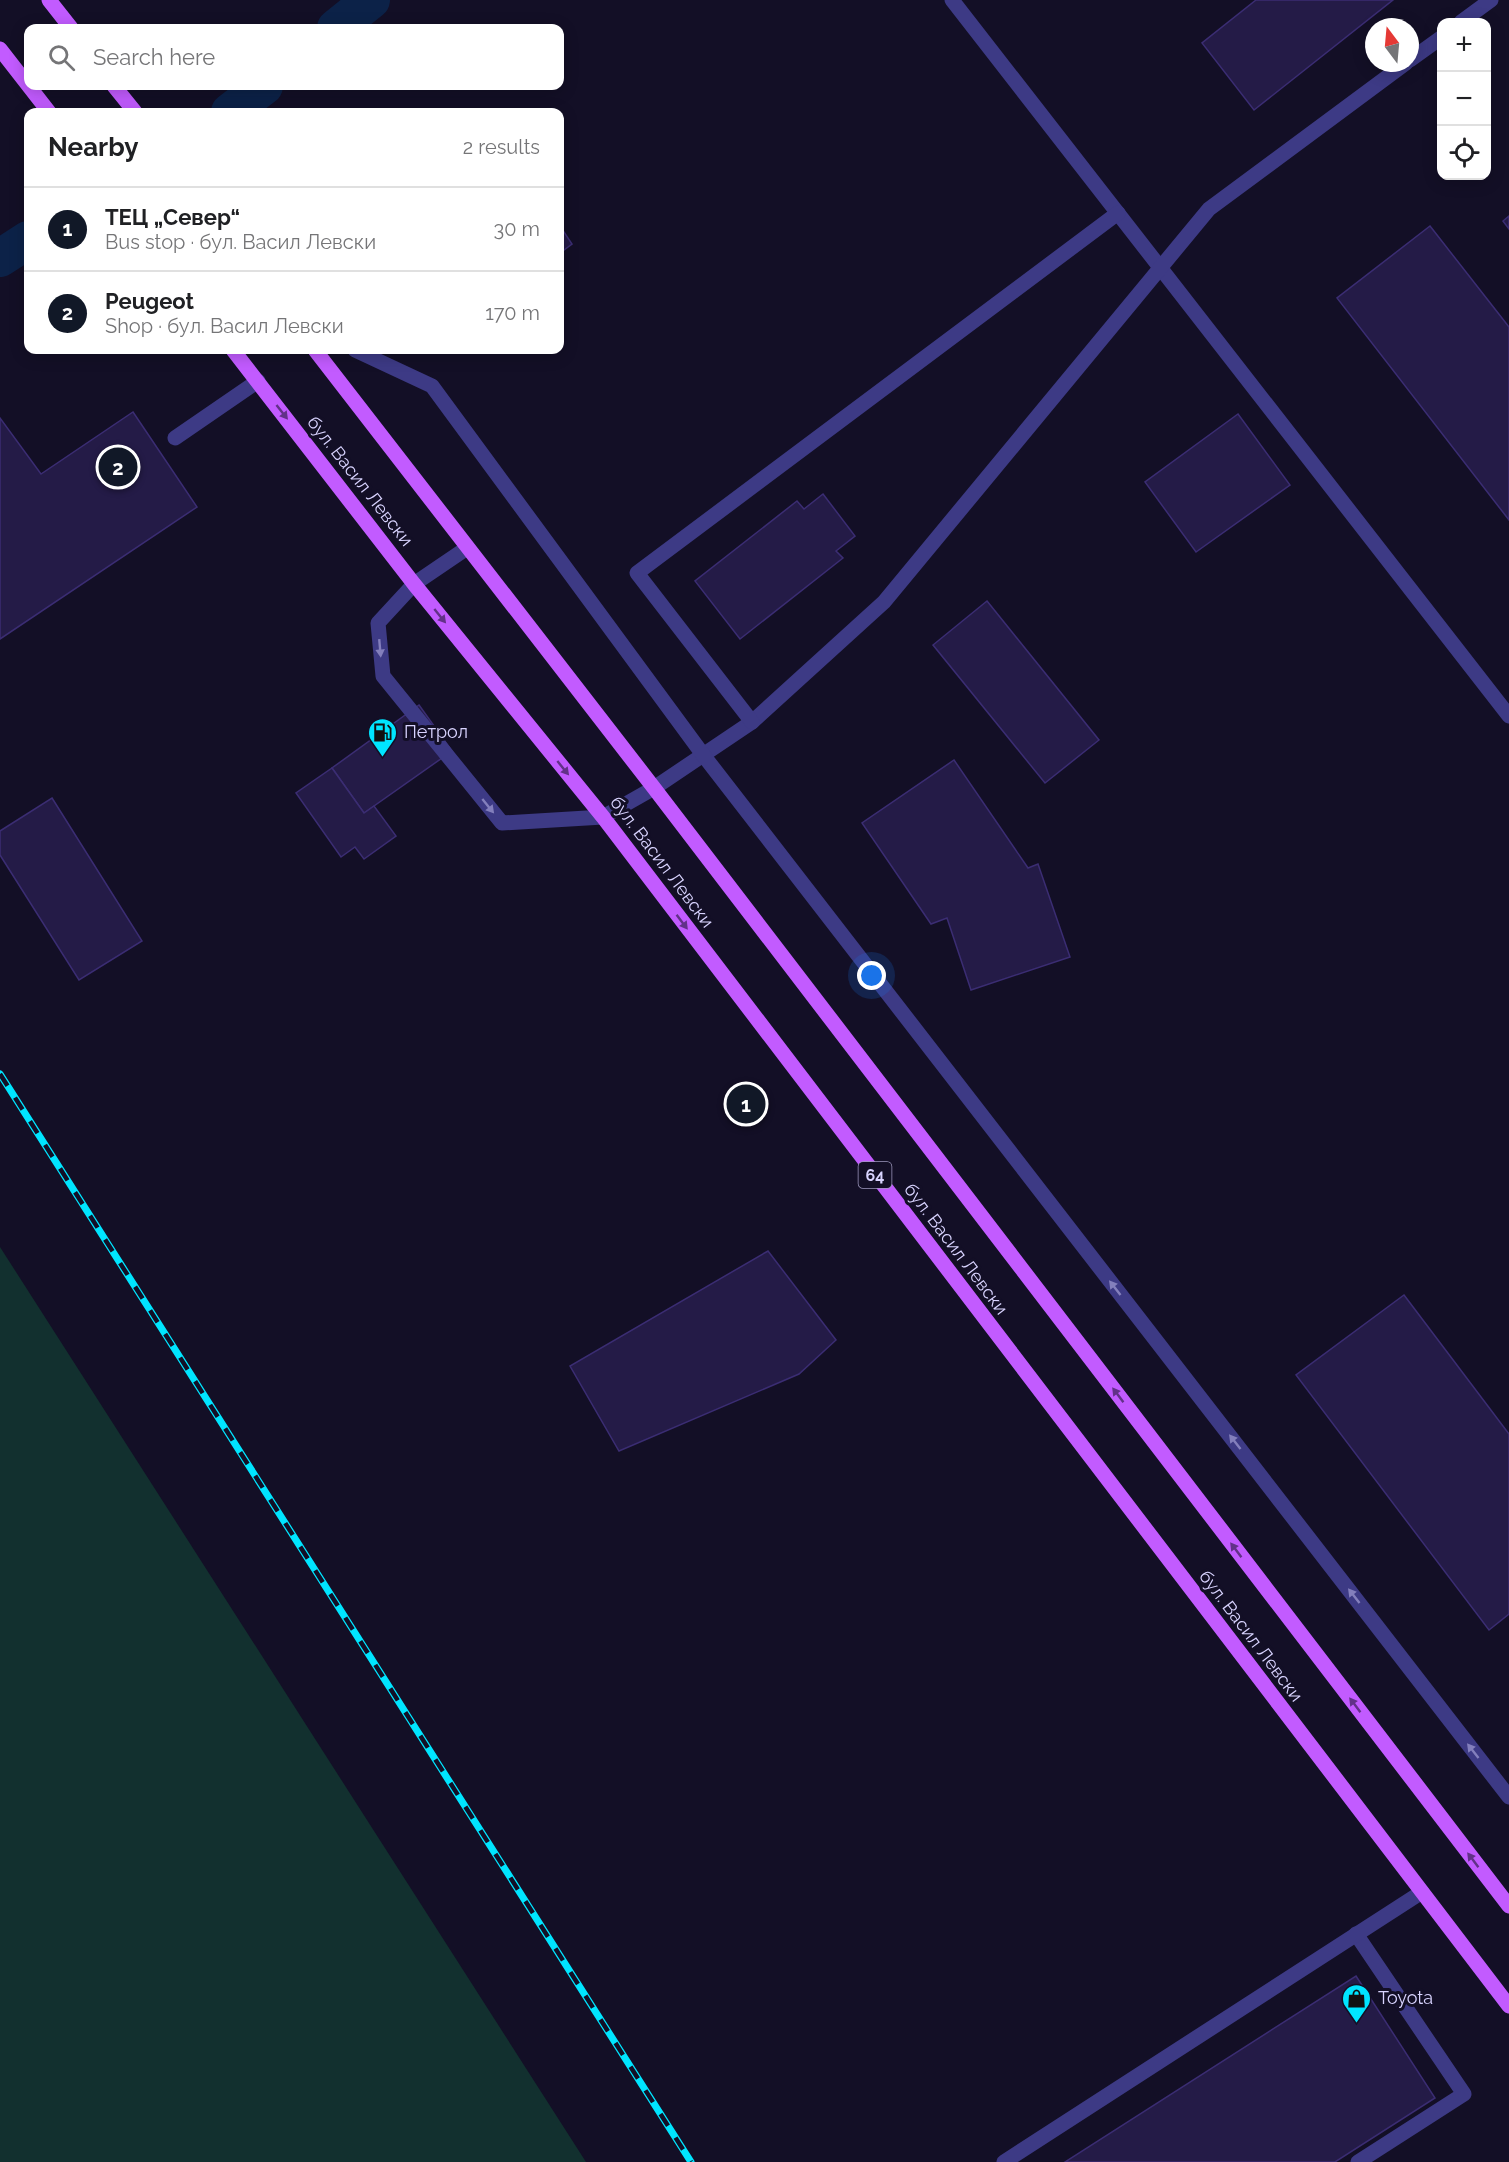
<!DOCTYPE html>
<meta charset="utf-8">
<style>
body{margin:0;font-family:Raleway,sans-serif;background:#f2f2f2;color:#202124}
.controls{position:absolute;right:18px;top:18px;display:grid;overflow:hidden;border-radius:12px;box-shadow:0 3px 15px #0003}
.controls button{width:54px;height:54px;display:grid;place-items:center;padding:0;border:0;border-bottom:2px solid #e0e0e0;background:#fff;color:#202124;font:30px sans-serif}
.compass{position:absolute;left:1365px;top:18px;width:54px;height:54px;border-radius:50%;background:#fff;box-shadow:0 3px 15px #0003;rotate:344deg}
.you{position:absolute;left:872px;top:976px;width:21px;height:21px;margin:-15px;border:4px solid #fff;border-radius:50%;background:#1a73e8;box-shadow:0 0 0 9px #1a73e833}
.badge{display:grid;place-items:center;width:39px;height:39px;border-radius:50%;background:#111827;color:#fff;font-size:20px;font-weight:700}
.pin{position:absolute;translate:-50% -50%;border:3px solid #fff;box-shadow:0 2px 6px #0006}
.list{margin:0;padding:0;list-style:none}
h2{display:flex;justify-content:space-between;align-items:center;height:78px;margin:0;padding:0 24px;font-size:26px}
h2 small{font-size:20px;font-weight:400;color:#757577}
.list li{display:grid;grid-template-columns:39px 1fr auto;gap:18px;align-items:center;box-sizing:border-box;height:84px;padding:0 24px;border-top:2px solid #e0e0e0}
.list b{display:block;font-size:22px;white-space:nowrap}
.list p{margin:0;font-size:20px;white-space:nowrap;color:#757577}
.list em{font-size:20px;font-style:normal;color:#757577}
.icon{flex:none;width:33px;height:33px;fill:none;stroke:currentColor;stroke-width:2;stroke-linecap:round;stroke-linejoin:round}
.map{position:relative;flex:none;width:1509px;height:2162px;overflow:hidden}
.search{position:absolute;background:#fff;box-shadow:0 3px 15px #0003;left:24px;top:24px;width:540px;height:66px;display:flex;align-items:center;gap:15px;box-sizing:border-box;padding:0 21px;border-radius:12px;color:#757577;font-size:22px}
.panel{position:absolute;background:#fff;box-shadow:0 3px 15px #0003;left:24px;top:108px;width:540px;height:246px;border-radius:12px}
.map>svg:first-child{display:block}
.green{fill:#12302f}
.lines{fill:none;stroke-linecap:round;stroke-linejoin:round}
.canal{stroke:#0c2248;stroke-width:38}
.building{fill:#241b47;stroke:#3b2d73;stroke-width:1.5}
.service{stroke:#3d3a85;stroke-width:15}
.minor{stroke:#3d3a85;stroke-width:15}
.primary{stroke:#c25bff;stroke-width:15}
.rail-casing{stroke:#00e5ff;stroke-width:7}
.rail{stroke:#130f26;stroke-width:4.5;stroke-dasharray:14;stroke-linecap:butt}
.oneway{fill:#623188}
.oneway2{fill:#837fbc}
.labels{text-anchor:middle;stroke-width:6;stroke-linejoin:round;paint-order:stroke}
.shield{fill:#130f26;stroke:#9e99be;stroke-width:1.5}
.shield-label{font-size:16px;font-weight:bold;fill:#d9d4ff}
.street-label{font-size:18px;fill:#d9d4ff;stroke:#130f26}
.poi-label{font-size:18px;fill:#d9d4ff;stroke:#130f26;text-anchor:start}
</style>
<div class="map">
<svg width="1509" height="2162" viewBox="0 0 1509 2162">
<rect width="100%" height="100%" fill="#130f26"/>
<polygon class="green" points="0,1247 586,2162 0,2162"/>
<g class="lines">
<g class="canal">
<polyline points="336,28 371,0"/>
<polyline points="230,112 264,86"/>
<polyline points="0,258 28,240"/>
</g>
</g>
<g class="building">
<polygon points="1256,0 1393,0 1254,110 1202,43"/>
<polygon points="1509,216 1509,229 1503,221"/>
<polygon points="560,226 572,244 560,253"/>
<polygon points="1430,226 1509,327 1509,520 1337,298"/>
<polygon points="133,412 197,507 0,639 0,418 41,474"/>
<polygon points="1238,414 1290,485 1196,552 1145,482"/>
<polygon points="823,494 855,536 836,551 843,558 740,639 695,581 797,501 804,509"/>
<polygon points="987,601 1099,740 1045,783 933,645"/>
<polygon points="419,705 452,751 364,813 332,768"/>
<polygon points="954,760 1028,868 1038,864 1070,957 971,990 947,918 931,924 862,823"/>
<polygon points="332,768 364,813 374,806 396,836 364,859 355,847 341,857 296,793"/>
<polygon points="52,798 142,941 79,980 0,855 0,831"/>
<polygon points="768,1251 836,1340 799,1374 619,1451 570,1366"/>
<polygon points="1404,1295 1509,1434 1509,1614 1489,1630 1296,1375"/>
<polygon points="1356,1976 1435,2098 1335,2162 1065,2162"/>
</g>
<g class="lines">
<g class="service">
<polyline points="952,0 1509,716"/>
<polyline points="1461,22 1491,0"/>
<polyline points="1410,60 1442,37"/>
<polyline points="175,438 258,381"/>
<polyline points="467,548 414,584 378,623 383,676 502,823 603,817 654,788 752,722 884,602 1209,209 1406,63"/>
<polyline points="752,722 637,573 1118,213"/>
<polyline points="1356,1934 1464,2094 1358,2162"/>
<polyline points="1004,2162 1422,1892"/>
</g>
<polyline class="minor" points="355,350 432,386 704,756 1509,1797"/>
<g class="primary">
<polyline points="49,0 71,28"/>
<polyline points="0,49 49,112"/>
<polyline points="114,86 135,112"/>
<polyline points="233,350 414,584 603,817 1509,2006"/>
<polyline points="315,350 654,788 1509,1906"/>
</g>
<defs>
<polyline id="rail" points="0,1074 691,2162"/>
</defs>
<use href="#rail" class="rail-casing"/>
<use href="#rail" class="rail"/>
</g>
<defs><path id="oneway-solid" d="M-6-.8H1V-3.2L6.5 0L1 3.2V.8H-6Z" transform="scale(1.5)"/></defs>
<g class="oneway">
<use href="#oneway-solid" transform="translate(282 412) rotate(52)"/>
<use href="#oneway-solid" transform="translate(440 616) rotate(51)"/>
<use href="#oneway-solid" transform="translate(563 768) rotate(51)"/>
<use href="#oneway-solid" transform="translate(682 922) rotate(53)"/>
<use href="#oneway-solid" transform="translate(1118 1395) rotate(-127)"/>
<use href="#oneway-solid" transform="translate(1236 1550) rotate(-127)"/>
<use href="#oneway-solid" transform="translate(1355 1705) rotate(-127)"/>
<use href="#oneway-solid" transform="translate(1473 1860) rotate(-127)"/>
</g>
<g class="oneway2">
<use href="#oneway-solid" transform="translate(380 648) rotate(85)"/>
<use href="#oneway-solid" transform="translate(488 806) rotate(51)"/>
<use href="#oneway-solid" transform="translate(1115 1288) rotate(-128)"/>
<use href="#oneway-solid" transform="translate(1235 1442) rotate(-128)"/>
<use href="#oneway-solid" transform="translate(1354 1596) rotate(-128)"/>
<use href="#oneway-solid" transform="translate(1473 1751) rotate(-128)"/>
</g>
<defs>
<symbol id="fuel-pin" viewBox="-11 -11 22 30"><path d="M0 17L-7.5 6A9.5 9.5 0 1 1 7.5 6Z" fill="#00e5ff" stroke="#130f26"/><path d="M-5.5-6h7V0h2V4h1.3V-2.5L3-4.5l.8-.8L6-3V5H2.5V1h-1V6h-7ZM-4.2-4.7v3.2H.2V-4.7Z" fill="#111"/></symbol>
<symbol id="shop-pin" viewBox="-11 -11 22 30"><path d="M0 17L-7.5 6A9.5 9.5 0 1 1 7.5 6Z" fill="#00e5ff" stroke="#130f26"/><path d="M-5-2.5h2.3a2.7 3.5 0 0 1 5.4 0H5L5.5 6h-11ZM-1.5-2.5h3a1.5 2.3 0 0 0-3 0Z" fill="#111"/></symbol>
</defs>
<g fill-rule="evenodd">
<use href="#fuel-pin" x="366" y="716" width="33" height="45"/>
<use href="#shop-pin" x="1340" y="1982" width="33" height="45"/>
</g>
<g class="labels">
<rect class="shield" x="858.5" y="1162" width="33" height="26" rx="4.5"/>
<g class="shield-label">
<text x="875" y="1181">64</text>
</g>
<g class="street-label">
<text transform="translate(360 481) rotate(52)" y="6">бул. Васил Левски</text>
<text transform="translate(662 862) rotate(53)" y="6">бул. Васил Левски</text>
<text transform="translate(956 1249) rotate(53)" y="6">бул. Васил Левски</text>
<text transform="translate(1251 1636) rotate(53)" y="6">бул. Васил Левски</text>
</g>
<g class="poi-label">
<text x="404" y="738">Петрол</text>
<text x="1378" y="2004">Toyota</text>
</g>
</g>
</svg>
<div class="controls">
<button>+</button>
<button>−</button>
<button><svg class="icon" aria-label="locate" viewBox="0 0 24 24"><circle cx="12" cy="12" r="6"/><path d="M12 2v4M12 18v4M2 12h4M18 12h4"/></svg></button>
</div>
<svg class="compass" viewBox="-18 -18 36 36"><path d="M0-13l5 13h-10z" fill="#e53935"/><path d="M0 13l5-13h-10z" fill="#757577"/></svg>
<div class="you"></div>
<div class="pin badge" style="left:746px;top:1104px">1</div>
<div class="pin badge" style="left:118px;top:467px">2</div>
<div class="search"><svg class="icon" aria-label="search" viewBox="0 0 24 24"><circle cx="10" cy="10" r="6"/><path d="M15 15l6 6"/></svg>Search here</div>
<section class="panel">
<h2>Nearby<small>2 results</small></h2>
<ul class="list">
<li><span class="badge">1</span><div><b>ТЕЦ „Север“</b><p>Bus stop · бул. Васил Левски</p></div><em>30 m</em></li>
<li><span class="badge">2</span><div><b>Peugeot</b><p>Shop · бул. Васил Левски</p></div><em>170 m</em></li>
</ul>
</section>
</div>
